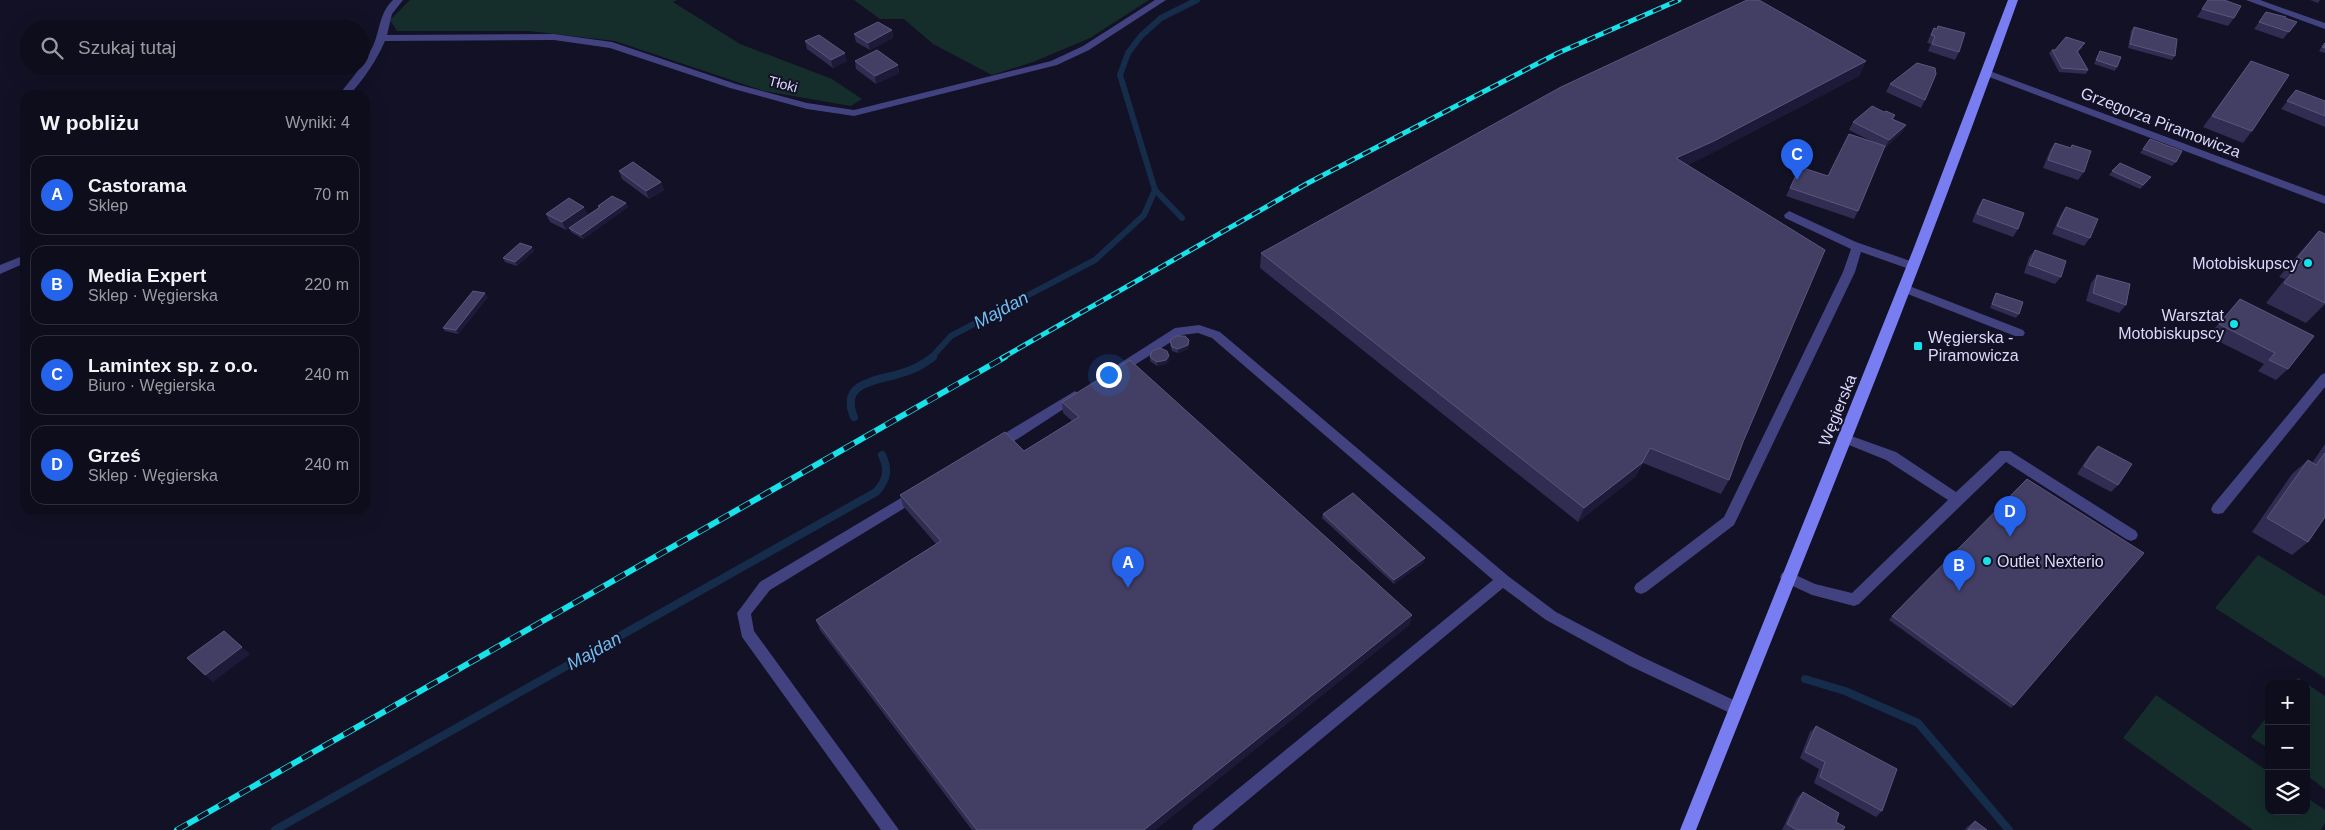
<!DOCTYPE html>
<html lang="pl">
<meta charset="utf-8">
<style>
body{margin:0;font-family:Helvetica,sans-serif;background:#1c1b29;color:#f1f3f6}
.controls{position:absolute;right:15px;bottom:15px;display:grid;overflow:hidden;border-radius:10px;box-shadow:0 5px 20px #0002}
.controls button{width:45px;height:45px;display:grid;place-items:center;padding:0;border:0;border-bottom:1px solid #2e2d3b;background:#0e0d1c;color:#f1f3f6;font:25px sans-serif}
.you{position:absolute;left:1108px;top:374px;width:18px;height:18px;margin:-12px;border:4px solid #fff;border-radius:50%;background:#1a73e8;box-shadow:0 0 0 8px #1a73e833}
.badge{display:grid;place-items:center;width:32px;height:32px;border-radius:50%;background:#2563eb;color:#fff;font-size:16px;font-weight:700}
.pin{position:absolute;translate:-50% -41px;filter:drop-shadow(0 1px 2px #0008)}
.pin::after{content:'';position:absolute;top:26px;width:18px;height:15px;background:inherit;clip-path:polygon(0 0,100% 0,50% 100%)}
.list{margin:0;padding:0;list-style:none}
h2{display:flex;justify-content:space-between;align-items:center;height:65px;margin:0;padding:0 20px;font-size:21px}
h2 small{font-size:16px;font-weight:400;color:#9b9ca3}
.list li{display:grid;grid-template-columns:32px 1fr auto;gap:15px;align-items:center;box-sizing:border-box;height:80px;margin:0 10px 10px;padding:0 10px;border:1px solid #2e2d3b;border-radius:15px}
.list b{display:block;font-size:19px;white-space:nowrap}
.list p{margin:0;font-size:16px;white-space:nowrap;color:#9b9ca3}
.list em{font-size:16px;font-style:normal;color:#9b9ca3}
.icon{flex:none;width:28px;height:28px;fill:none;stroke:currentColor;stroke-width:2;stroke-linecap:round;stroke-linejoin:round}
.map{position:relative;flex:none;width:2325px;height:830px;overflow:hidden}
.search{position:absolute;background:#0e0d1c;box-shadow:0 5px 20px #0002;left:20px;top:20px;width:350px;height:55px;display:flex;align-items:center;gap:12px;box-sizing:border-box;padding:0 18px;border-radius:28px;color:#9b9ca3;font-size:19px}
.panel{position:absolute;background:#0e0d1c;box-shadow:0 5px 20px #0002;left:20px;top:90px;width:350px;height:425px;border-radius:15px}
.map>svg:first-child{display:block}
.green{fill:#152e2b}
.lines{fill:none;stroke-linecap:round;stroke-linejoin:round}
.stream-far1{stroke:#152d4b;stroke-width:6}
.stream{stroke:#152d4b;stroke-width:8}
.service{fill:#41427f;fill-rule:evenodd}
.minor{fill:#41427f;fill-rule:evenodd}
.tertiary{fill:#41427f;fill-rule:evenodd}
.secondary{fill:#787df2;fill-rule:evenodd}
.rail-far1-casing{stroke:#17e2e9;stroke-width:5}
.rail-casing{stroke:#17e2e9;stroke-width:6}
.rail-far1{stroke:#131125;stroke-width:3;stroke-dasharray:9;stroke-linecap:butt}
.rail{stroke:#131125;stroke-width:4.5;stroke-dasharray:12;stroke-linecap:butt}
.wall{fill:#312c51}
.shaded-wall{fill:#1d1938}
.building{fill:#433e63;stroke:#5b567b}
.poi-dot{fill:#17e2e9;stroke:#131125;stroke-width:2}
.labels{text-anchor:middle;stroke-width:4;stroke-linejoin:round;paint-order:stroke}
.far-street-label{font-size:14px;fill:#dad8fb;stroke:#131125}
.street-label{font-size:16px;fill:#dad8fb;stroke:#131125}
.poi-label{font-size:16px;fill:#dad8fb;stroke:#131125;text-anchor:end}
.water-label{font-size:18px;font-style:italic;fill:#70bef2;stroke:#131125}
</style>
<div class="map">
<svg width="2325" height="830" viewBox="0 0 2325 830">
<rect width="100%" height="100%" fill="#131125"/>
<g class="green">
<polygon points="410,0 677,0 673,2 740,44 832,79 862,99 851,106 764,91 615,41 529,31 397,31 390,20"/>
<polygon points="854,0 1149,0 1090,38 1033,62 992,75 933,44 904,19 880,19"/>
<polygon points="2258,555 2325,596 2325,678 2215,608"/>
<polygon points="2298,678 2325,696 2325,789 2306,775 2306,684 2293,684"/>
<polygon points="2156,695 2269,772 2269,811 2306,811 2306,797 2325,810 2325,823 2321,830 2253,830 2123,738"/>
<polygon points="2269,714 2269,749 2251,737"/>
</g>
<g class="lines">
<g class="stream-far1">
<polyline points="1182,218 1155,190 1120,75 1128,53 1141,36 1161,18 1197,0"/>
<polyline points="931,358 951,336 1095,260 1144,215 1155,190"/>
</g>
<g class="stream">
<path d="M854 417C838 380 881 381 905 372 915 369 925 363 933 357"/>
<polyline points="1805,679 1845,691 1918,723 2009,830"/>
<path d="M275 830 876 492C887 480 889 470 882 455"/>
</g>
<g class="service">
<polygon points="1789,211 1856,242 1916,263 1918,266 1912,270 1861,252 1855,272 1734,525 1646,592 1641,594 1636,592 1634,588 1636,584 1724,517 1843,272 1851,249 1785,218 1784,215"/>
<polygon points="1904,284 2023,330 2025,333 2023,336 2015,336 1900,291 1898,288"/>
<polygon points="1199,325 1220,332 1508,576 1556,612 1640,656 1740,703 1742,708 1740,713 1735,715 1730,713 1630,666 1546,620 1503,588 1212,830 1192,830 1194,825 1493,580 1212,338 1198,333 1182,335 1122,373 1114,373 1112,370 1114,367 1175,328"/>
<polygon points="2325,373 2325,387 2223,513 2218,514 2213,513 2211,509 2213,505 2321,375"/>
<polygon points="1075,391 1081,396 1079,399 1002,449 992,449 991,445 992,441"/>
<polygon points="1843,433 1896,452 1956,492 2000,451 2010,451 2136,531 2138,535 2136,539 2131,541 2126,539 2006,462 1859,604 1854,606 1812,595 1782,581 1780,577 1782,573 1787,571 1815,584 1852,593 1948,500 1886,460 1839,441 1837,438 1839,435"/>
<polygon points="916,489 921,490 923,494 921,498 770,590 751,614 754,631 899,830 881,830 742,637 737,613 760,582"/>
</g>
<g class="minor">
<path d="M393 0H403L392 14 387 35 554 34 612 42 736 84 807 103 854 110 1051 61 1083 46 1155 0H1166L1089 50 1057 65 854 116 807 109 730 88 610 48 554 40 385 41C376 61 364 79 349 95H339C351 79 364 65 373 46 380 31 379 13 393 0Z"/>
<polygon points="2246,0 2260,0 2325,23 2325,29"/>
<polygon points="25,255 25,263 0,274 0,265"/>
</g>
<polygon class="tertiary" points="1987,70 2325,196 2325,204 1984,75 1982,73"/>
<path class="secondary" d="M2008 0H2018C1919 280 1805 554 1696 830H1680L1913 250Z"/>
<defs>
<polyline id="rail-far1" points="1002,358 1308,183 1558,53 1679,0"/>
<polyline id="rail" points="177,830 1005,357"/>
</defs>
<use href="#rail-far1" class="rail-far1-casing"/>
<use href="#rail" class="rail-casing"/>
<use href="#rail-far1" class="rail-far1"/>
<use href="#rail" class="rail"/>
</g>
<g class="wall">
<polygon points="2208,0 2234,18 2228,26 2197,17"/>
<polygon points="2310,0 2320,0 2318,3"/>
<polygon points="2266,12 2285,18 2297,22 2283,39 2254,29"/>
<polygon points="1938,26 1959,52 1955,60 1928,51 1931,44 1927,43 1930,36 1934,28 1937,29"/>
<polygon points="2134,27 2175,56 2172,60 2128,48 2131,31"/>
<polygon points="892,30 893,38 870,50 856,42 854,34"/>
<polygon points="805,41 847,61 833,68 807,49"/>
<polygon points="2325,42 2325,53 2319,51"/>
<polygon points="2083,47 2078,52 2088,70 2086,74 2059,72 2049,53 2052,50"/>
<polygon points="2100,51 2117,67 2115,71 2094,64"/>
<polygon points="855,61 898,65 899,73 876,84 856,69"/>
<polygon points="1866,61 1859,76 1708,155 1687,165 1743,442 1729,480 1721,494 1643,463 1635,477 1578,522 1260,268 1261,253"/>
<polygon points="2251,61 2252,131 2243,143 2203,127"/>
<polygon points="1890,84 1925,100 1921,108 1886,92"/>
<polygon points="2296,90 2325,101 2325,127 2281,109"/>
<polygon points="1884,112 1895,115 1893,119 1906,125 1901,133 1885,148 1884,147 1858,211 1854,219 1786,196 1800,167 1828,176 1875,143 1849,130 1853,122"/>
<polygon points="2150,139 2176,162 2172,166 2140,153"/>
<polygon points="2055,143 2070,148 2072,145 2084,172 2078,180 2043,168 2050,150"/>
<polygon points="619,171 661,182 664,190 649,199 622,179"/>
<polygon points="2112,171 2148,181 2140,189 2109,175"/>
<polygon points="1983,199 2018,229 2013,237 1972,222 1978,207"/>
<polygon points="626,203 628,207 583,239 571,232 569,228 599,208 598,206"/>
<polygon points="2066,207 2090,238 2084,246 2052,234 2061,214"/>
<polygon points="546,214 588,215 566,230 550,222"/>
<polygon points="2319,231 2325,234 2325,304 2306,323 2266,303 2285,279 2279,277 2301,251"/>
<polygon points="532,247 534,251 517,266 505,262 503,258"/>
<polygon points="2035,250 2061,277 2055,284 2024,273 2029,257"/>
<polygon points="2097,275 2126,305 2119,313 2086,301 2091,283"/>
<polygon points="1996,293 2019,314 2016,318 1990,308 1994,297"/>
<polygon points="488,297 458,334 445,331 443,328"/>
<polygon points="2240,299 2288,369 2276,380 2258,371 2264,364 2208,336"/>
<polygon points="1170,340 1189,340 1188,349 1178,353 1172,351 1170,344"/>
<polygon points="1150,357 1169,360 1166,364 1157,366 1150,361"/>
<polygon points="1062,402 1412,615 1409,625 1155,830 972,830 820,630 816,620 936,544 903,506 900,495 1024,451 1072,421 1063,413"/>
<polygon points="2325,444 2325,517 2308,542 2292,555 2252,532 2292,474 2308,460 2312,463"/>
<polygon points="2098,446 2118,485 2111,492 2077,474 2091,453"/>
<polygon points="1323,514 1424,562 1394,584 1322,518"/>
<polygon points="1892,616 2014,705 2011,708 1889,620"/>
<polygon points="1816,726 1882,811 1876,817 1814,783 1819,769 1800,758 1810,732"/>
<polygon points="1803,792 1836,822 1843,830 1782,830 1797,798"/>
<polygon points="1975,821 1987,830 1965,830 1967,827"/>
</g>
<g class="shaded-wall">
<polygon points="892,30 893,38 870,50 868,43"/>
<polygon points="845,53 847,61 833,68 831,60"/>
<polygon points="1866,61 1859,76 1708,155 1670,173 1676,158"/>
<polygon points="898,65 899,73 876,84 875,76"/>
<polygon points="1906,125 1901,133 1885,148 1889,140"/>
<polygon points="661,182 664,190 649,199 646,191"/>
<polygon points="626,203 628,207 583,239 581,235"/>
<polygon points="584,207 588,215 566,230 562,222"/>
<polygon points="532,247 534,251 517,266 515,262"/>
<polygon points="485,293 488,297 458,334 456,330"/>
<polygon points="1188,345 1188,349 1178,353 1178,349"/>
<polygon points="1169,356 1169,360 1166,364 1157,366 1157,362"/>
<polygon points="1650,448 1635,477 1578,522 1584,508"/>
<polygon points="1425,558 1424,562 1394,584 1394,580"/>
<polygon points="1412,615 1409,625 1155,830 1144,830"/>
<polygon points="242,647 250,654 213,682 205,675"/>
</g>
<g class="building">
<polygon points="1747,0 1759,0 1866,61 1714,141 1676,158 1825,250 1743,442 1729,480 1650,448 1642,463 1584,508 1261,253 1561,87"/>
<polygon points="2208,0 2224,0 2241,6 2234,18 2202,9"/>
<polygon points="2266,12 2286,17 2285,18 2297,22 2289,32 2259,22"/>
<polygon points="878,22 892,30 868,43 854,34"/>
<polygon points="1938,26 1965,33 1959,52 1932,44 1935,36 1931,35 1934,28 1937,29"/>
<polygon points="2134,27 2177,39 2175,56 2130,44"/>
<polygon points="819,35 845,53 831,60 805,41"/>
<polygon points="2066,37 2085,43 2077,51 2088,70 2062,68 2052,50 2055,50"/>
<polygon points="2325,43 2325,48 2322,47"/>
<polygon points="877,50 898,65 875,76 855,61"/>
<polygon points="2100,51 2121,57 2117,67 2096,60"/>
<polygon points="2251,61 2289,75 2252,131 2212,116"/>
<polygon points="1917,63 1935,68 1936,74 1925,100 1890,84"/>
<polygon points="2296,90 2325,101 2325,116 2287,101"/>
<polygon points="1872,106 1884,112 1886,111 1895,115 1892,119 1906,125 1889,140 1853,122"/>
<polygon points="1849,134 1885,146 1858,211 1790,188 1800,167 1828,176"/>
<polygon points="2150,139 2182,151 2176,162 2143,149"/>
<polygon points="2055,143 2071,148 2072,145 2091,151 2084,172 2048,160"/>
<polygon points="633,162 661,182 646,191 619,171"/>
<polygon points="2120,163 2151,177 2143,185 2112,171"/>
<polygon points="612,196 626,203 581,235 569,228 600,207 598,206"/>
<polygon points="569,198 584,207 562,222 546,214"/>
<polygon points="1983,199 2024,213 2018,229 1977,214"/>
<polygon points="2066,207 2098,219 2090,238 2057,226"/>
<polygon points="2319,231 2325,234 2325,303 2284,283 2303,260 2298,257"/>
<polygon points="520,243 532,247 515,262 503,258"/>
<polygon points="2035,250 2066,261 2061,277 2029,265"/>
<polygon points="2097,275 2130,284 2126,305 2093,293"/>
<polygon points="473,291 485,293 456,330 443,328"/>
<polygon points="1996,293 2023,302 2019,314 1992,304"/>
<polygon points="2240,299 2314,336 2288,369 2269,360 2275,353 2219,324"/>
<polygon points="1176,336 1185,336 1189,340 1188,345 1178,349 1172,347 1170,340"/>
<polygon points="1160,348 1167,351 1169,356 1166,360 1157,362 1150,357 1152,351"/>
<polygon points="1130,360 1412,615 1144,830 977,830 816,620 941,541 900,495 1005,432 1024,451 1079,417 1062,402"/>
<polygon points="2098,446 2132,464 2118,485 2084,466"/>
<polygon points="2325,453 2325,517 2308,542 2267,518 2308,460 2316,465"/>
<polygon points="2027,479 2144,553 2014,705 1892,616"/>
<polygon points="1353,493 1425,558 1394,580 1323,514"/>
<polygon points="224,631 242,647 205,675 187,658"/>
<polygon points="1816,726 1897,769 1882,811 1820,777 1825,762 1805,752"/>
<polygon points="1803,792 1839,813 1836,822 1845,827 1843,830 1797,830 1787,824"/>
<polygon points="1975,821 1987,830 1968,830"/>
</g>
<g class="poi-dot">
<circle cx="2308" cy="263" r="5"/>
<circle cx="2234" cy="324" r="5"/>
<rect x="1913" y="341" width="10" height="10" rx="2.5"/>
<circle cx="1987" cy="561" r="5"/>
</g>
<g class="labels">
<g class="far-street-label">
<text transform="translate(783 84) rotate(15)" y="5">Tłoki</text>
</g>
<g class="street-label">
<text transform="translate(2161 122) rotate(21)" y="6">Grzegorza Piramowicza</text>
<text transform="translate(1837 410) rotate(-68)" y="6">Węgierska</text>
</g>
<g class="poi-label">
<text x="2298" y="269">Motobiskupscy</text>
<text x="2224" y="321">Warsztat<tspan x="2224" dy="18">Motobiskupscy</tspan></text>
<text x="1928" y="343" text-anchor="start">Węgierska -<tspan x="1928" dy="18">Piramowicza</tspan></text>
<text x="1997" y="567" text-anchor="start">Outlet Nexterio</text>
</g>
<g class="water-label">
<text transform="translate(1001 310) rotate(-28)" y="6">Majdan</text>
<text transform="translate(594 651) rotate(-29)" y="6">Majdan</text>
</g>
</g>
</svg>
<div class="controls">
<button>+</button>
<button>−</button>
<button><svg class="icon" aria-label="layers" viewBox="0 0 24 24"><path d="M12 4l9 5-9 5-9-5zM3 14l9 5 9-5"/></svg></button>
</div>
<div class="you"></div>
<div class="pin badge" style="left:1128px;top:588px">A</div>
<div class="pin badge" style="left:1959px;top:591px">B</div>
<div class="pin badge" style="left:1797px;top:180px">C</div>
<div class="pin badge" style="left:2010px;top:537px">D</div>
<div class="search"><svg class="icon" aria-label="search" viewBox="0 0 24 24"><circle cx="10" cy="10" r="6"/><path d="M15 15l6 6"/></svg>Szukaj tutaj</div>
<section class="panel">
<h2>W pobliżu<small>Wyniki: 4</small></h2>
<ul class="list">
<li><span class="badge">A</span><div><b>Castorama</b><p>Sklep</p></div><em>70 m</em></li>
<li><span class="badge">B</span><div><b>Media Expert</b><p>Sklep · Węgierska</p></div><em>220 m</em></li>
<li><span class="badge">C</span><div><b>Lamintex sp. z o.o.</b><p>Biuro · Węgierska</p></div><em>240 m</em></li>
<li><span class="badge">D</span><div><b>Grześ</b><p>Sklep · Węgierska</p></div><em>240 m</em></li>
</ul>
</section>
</div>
